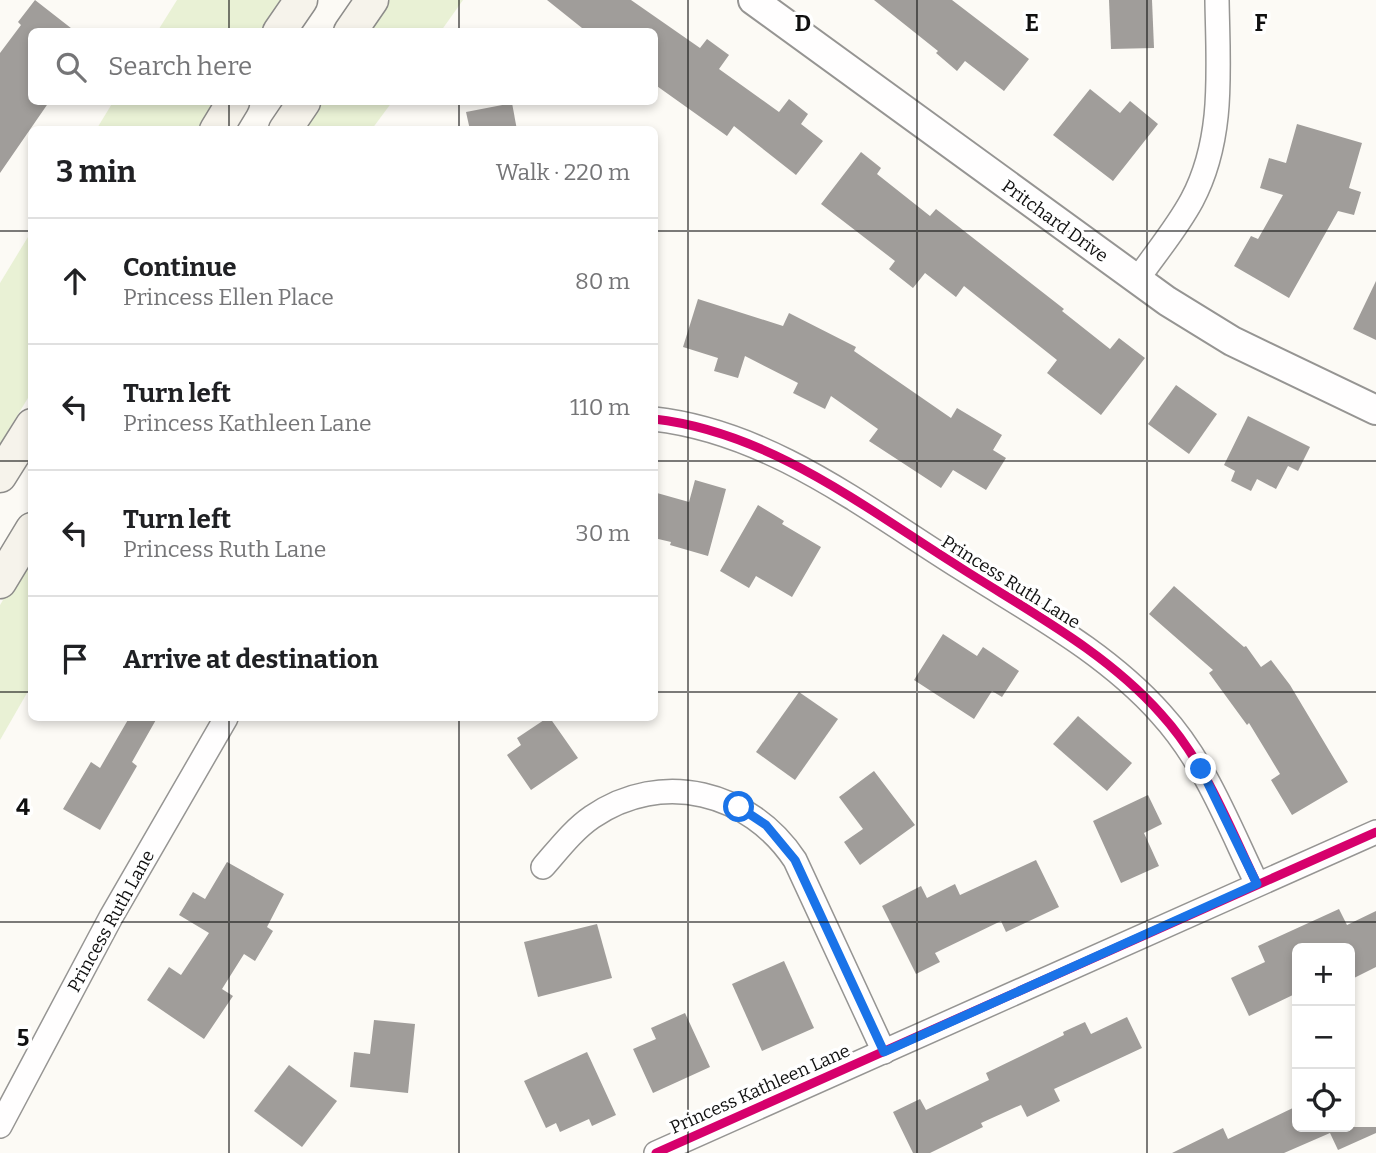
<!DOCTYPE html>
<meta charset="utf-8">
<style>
body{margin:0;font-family:Bitter,serif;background:#f2f2f2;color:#202124}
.controls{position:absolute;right:21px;bottom:21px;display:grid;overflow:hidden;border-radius:10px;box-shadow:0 4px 10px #0003}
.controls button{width:63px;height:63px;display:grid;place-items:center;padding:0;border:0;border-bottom:2px solid #e0e0e0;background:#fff;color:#202124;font:35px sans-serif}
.stop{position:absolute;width:21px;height:21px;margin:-16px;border:5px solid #1a73e8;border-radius:50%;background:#fff}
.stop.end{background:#1a73e8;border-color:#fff;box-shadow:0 2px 7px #0008}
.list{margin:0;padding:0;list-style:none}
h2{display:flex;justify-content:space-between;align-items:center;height:91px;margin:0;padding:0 28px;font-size:30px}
h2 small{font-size:23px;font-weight:400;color:#757577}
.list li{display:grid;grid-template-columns:46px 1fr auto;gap:21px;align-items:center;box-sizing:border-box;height:126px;padding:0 28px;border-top:2px solid #e0e0e0}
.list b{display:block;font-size:26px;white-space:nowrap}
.list p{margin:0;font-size:23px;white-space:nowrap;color:#757577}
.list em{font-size:23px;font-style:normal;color:#757577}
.icon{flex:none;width:38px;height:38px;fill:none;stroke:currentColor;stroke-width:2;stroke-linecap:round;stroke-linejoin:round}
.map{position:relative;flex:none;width:1376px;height:1153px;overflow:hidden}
.search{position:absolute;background:#fff;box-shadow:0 4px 10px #0003;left:28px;top:28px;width:630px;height:77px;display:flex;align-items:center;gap:18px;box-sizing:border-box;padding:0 24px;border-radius:10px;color:#757577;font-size:26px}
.panel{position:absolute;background:#fff;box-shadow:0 4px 10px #0003;left:28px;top:126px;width:630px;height:595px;border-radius:10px}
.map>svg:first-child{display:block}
.green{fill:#e9f1d5}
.building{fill:#a09d9a}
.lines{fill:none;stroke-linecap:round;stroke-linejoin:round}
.minor-casing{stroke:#969593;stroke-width:26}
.tertiary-casing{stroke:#969593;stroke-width:32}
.secondary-casing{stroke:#8d8c8a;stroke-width:35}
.minor{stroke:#fffefe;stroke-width:23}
.tertiary{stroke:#fffefe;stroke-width:28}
.secondary{stroke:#f6f3eb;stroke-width:32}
.cycleway-casing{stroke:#fff;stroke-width:13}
.cycleway{stroke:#d6006c;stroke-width:9}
.route{stroke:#1a73e8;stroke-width:9}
.grid{fill:none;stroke:#101010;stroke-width:2;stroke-opacity:0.55}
.labels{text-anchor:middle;stroke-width:7;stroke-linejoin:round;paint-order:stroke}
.street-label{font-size:18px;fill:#101010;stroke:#fff}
.grid-label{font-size:23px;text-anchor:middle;font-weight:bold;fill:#101010;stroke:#fff;stroke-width:7;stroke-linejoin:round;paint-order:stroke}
</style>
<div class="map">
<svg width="1376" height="1153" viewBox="0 0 1376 1153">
<rect width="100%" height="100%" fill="#fcfaf5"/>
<g class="green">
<polygon points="177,0 286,0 264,31 157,32"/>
<polygon points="388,0 463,0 441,31 366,32"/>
<polygon points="113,102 217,102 199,129 96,130"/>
<polygon points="319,102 392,102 372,129 300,130"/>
<polygon points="31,232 31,393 0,444 0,283"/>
<polygon points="31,553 31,686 0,740 0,605"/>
</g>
<g class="building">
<polygon points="35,0 76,32 32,32 32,102 49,102 0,173 0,53 21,25 18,22"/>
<polygon points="547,0 631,0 700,48 707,39 729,55 719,69 779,112 789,99 808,114 801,124 823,141 796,175 734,126 727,136 654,84 654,32 587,32"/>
<polygon points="874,0 952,0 1029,59 1004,91 965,61 957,71 936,53 938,51"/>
<polygon points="1109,0 1152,0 1154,48 1111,49"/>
<polygon points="1090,89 1120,113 1130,101 1158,124 1113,181 1053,135"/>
<polygon points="512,103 517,130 470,130 466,112"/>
<polygon points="1297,124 1362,143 1349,188 1361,192 1354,215 1338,211 1289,298 1234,266 1251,236 1258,239 1283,195 1260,188 1269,158 1286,163"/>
<polygon points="861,152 881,168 877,174 930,216 936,209 1064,309 1062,311 1110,349 1119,338 1145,358 1101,415 1047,373 1057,360 964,286 956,297 925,273 913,288 889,269 895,261 821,204"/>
<polygon points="1376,281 1376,340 1353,329"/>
<polygon points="698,299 783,326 789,313 856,347 854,351 951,418 957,408 1002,435 993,450 1006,458 986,490 953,470 941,488 869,441 878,429 831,396 825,409 793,393 798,383 745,356 738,378 714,371 718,358 683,347"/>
<polygon points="1176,385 1217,414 1189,454 1148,424"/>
<polygon points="1248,416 1310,447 1298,471 1288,466 1276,489 1257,479 1251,491 1231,481 1235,471 1224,465"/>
<polygon points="695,480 726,489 708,556 670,545 671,542 654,538 654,504 657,493 689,502"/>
<polygon points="758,505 784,521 782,524 821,547 792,597 756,576 749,588 720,571"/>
<polygon points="1174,586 1244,647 1246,646 1261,667 1271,660 1290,685 1348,782 1292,815 1271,780 1280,774 1249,723 1247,725 1209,673 1213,670 1149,614"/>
<polygon points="943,634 977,656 983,647 1019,671 1002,697 992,691 974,719 914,680"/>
<polygon points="799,692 838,719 795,780 756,752"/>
<polygon points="1078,716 1132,763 1107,791 1053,744"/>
<polygon points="129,718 157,718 132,762 137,766 100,830 63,809 91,762 100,768"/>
<polygon points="547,718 550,718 578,758 531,790 507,755 521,745 517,738"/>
<polygon points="874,771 915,825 860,865 844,842 863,829 839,797"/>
<polygon points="1148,795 1162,824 1144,833 1159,866 1121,883 1093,821"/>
<polygon points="1036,860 1059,907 1006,932 1001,921 935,953 940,962 916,974 882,906 921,886 927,898 955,884 960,895"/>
<polygon points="227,862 284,894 267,927 273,931 255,961 244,954 222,989 233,996 204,1039 147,1000 169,967 181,975 209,933 179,915 193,892 205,899"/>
<polygon points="1339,909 1347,925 1376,911 1376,967 1350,980 1350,948 1297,948 1297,993 1249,1016 1231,978 1265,962 1258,946"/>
<polygon points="597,924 612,978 538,997 524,942"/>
<polygon points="784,961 814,1028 762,1051 732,984"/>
<polygon points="685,1013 710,1067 653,1093 633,1049 656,1039 651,1028"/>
<polygon points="1127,1017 1142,1048 1054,1089 1060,1101 1027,1117 1021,1105 981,1123 983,1127 930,1153 913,1153 893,1112 920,1099 926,1110 989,1080 986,1073 1064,1035 1063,1032 1085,1022 1091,1034"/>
<polygon points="374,1020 415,1024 408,1093 350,1087 354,1052 370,1054"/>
<polygon points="587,1052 616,1115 592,1126 589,1119 560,1132 556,1123 546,1128 524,1081"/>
<polygon points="289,1065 337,1101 302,1147 254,1111"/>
<polygon points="1297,1106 1297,1127 1376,1127 1376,1133 1338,1150 1330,1133 1284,1153 1172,1153 1223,1128 1228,1139"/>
</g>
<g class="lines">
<defs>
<g id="minor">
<path d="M1137 280C1155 254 1177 228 1192 200 1225 138 1218 68 1217 0"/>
<path d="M654 419C770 432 865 508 961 568 1030 612 1106 652 1161 714 1205 762 1229 826 1257 884"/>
<path d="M543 867C558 850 573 830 592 817 662 769 750 792 795 860L884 1052"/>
<polyline points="0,1126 111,917 226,718"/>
<polyline points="656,1153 1376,832"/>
</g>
<polyline id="tertiary" points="753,0 1167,301 1232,341 1376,410"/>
<g id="secondary">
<polyline points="279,32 301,0"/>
<polyline points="350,32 372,0"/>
<polyline points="216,130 233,102"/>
<polyline points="285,130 304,102"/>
<polyline points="0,476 32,425"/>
<polyline points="0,582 32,529"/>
</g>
</defs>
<use href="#minor" class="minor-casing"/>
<use href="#tertiary" class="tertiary-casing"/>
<use href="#secondary" class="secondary-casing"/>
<use href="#minor" class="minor"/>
<use href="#tertiary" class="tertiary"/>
<use href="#secondary" class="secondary"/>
<defs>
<g id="cycleway">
<path d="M654 419C770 432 865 508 961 568 1030 612 1106 652 1161 714 1205 762 1229 826 1257 884"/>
<polyline points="656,1153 1376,832"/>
</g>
</defs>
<use href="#cycleway" class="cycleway-casing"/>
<use href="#cycleway" class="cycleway"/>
</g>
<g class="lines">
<polyline class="route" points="739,807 766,825 795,860 884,1052 1257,884 1201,769"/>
</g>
<path class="grid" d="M229 0V32M459 0V32M688 0V1153M917 0V1153M1147 0V1153M229 102V130M459 102V130M0 231H32M654 231H1376M0 461H32M654 461H1376M0 692H32M654 692H1376M229 718V1153M459 718V1153M0 922H1376"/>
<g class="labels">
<g class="street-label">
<text transform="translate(1055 221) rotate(36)" y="6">Pritchard Drive</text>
<text transform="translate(1011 582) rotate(32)" y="6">Princess Ruth Lane</text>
<text transform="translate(111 921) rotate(-61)" y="6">Princess Ruth Lane</text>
<text transform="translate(760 1089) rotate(-24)" y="6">Princess Kathleen Lane</text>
</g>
</g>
<g class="grid-label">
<text x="803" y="31">D</text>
<text x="1032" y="31">E</text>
<text x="1261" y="31">F</text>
<text x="23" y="815">4</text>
<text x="23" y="1046">5</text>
</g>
</svg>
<div class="controls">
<button>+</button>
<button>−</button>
<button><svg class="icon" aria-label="locate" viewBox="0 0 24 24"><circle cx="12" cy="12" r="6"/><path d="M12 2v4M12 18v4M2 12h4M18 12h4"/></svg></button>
</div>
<div class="stop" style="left:739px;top:807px"></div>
<div class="stop end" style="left:1201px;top:769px"></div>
<div class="search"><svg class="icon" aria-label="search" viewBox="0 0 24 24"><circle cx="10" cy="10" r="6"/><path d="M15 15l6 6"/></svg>Search here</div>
<section class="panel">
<h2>3 min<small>Walk · 220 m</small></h2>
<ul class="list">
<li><svg class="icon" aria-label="ahead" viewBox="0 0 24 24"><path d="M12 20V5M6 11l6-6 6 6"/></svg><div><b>Continue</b><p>Princess Ellen Place</p></div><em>80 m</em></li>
<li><svg class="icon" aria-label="left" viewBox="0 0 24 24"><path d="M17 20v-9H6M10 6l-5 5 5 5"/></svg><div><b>Turn left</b><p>Princess Kathleen Lane</p></div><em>110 m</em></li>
<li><svg class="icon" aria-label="left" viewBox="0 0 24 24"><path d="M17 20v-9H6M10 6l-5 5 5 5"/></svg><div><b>Turn left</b><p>Princess Ruth Lane</p></div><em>30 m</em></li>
<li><svg class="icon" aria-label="arrive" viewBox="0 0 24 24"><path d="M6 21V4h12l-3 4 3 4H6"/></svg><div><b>Arrive at destination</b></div></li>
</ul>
</section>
</div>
